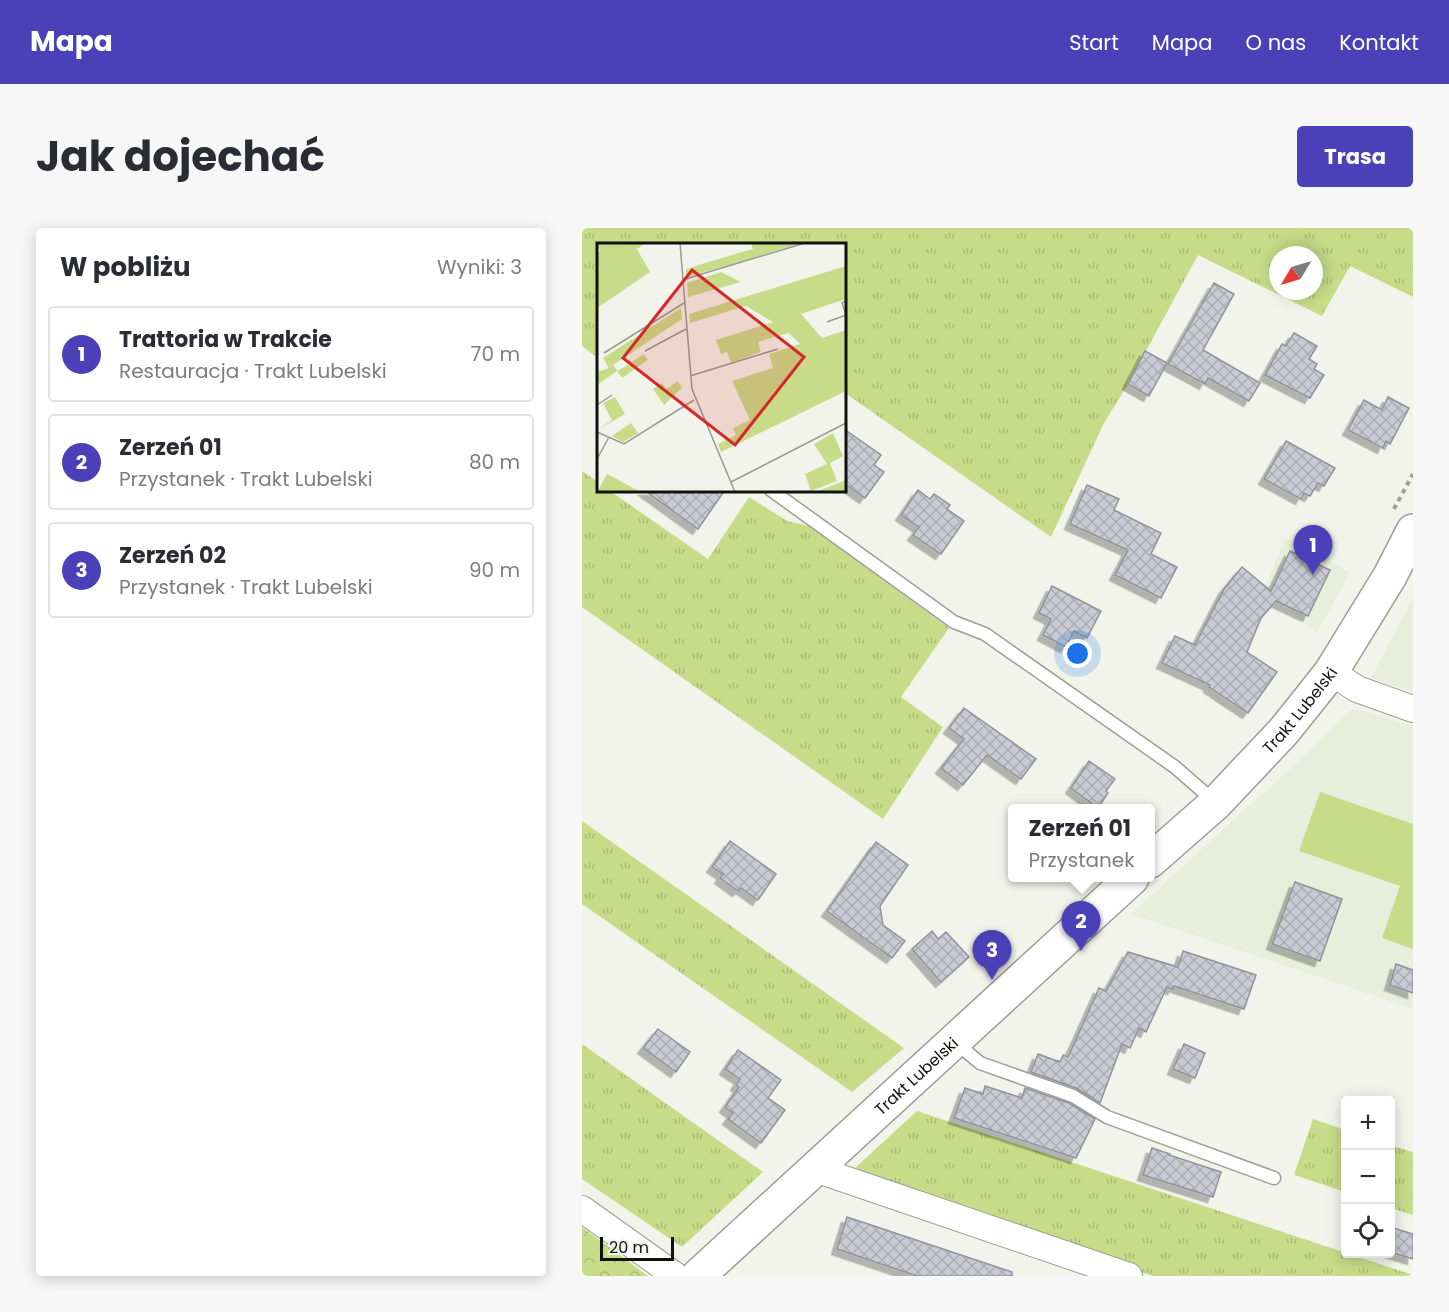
<!DOCTYPE html>
<html lang="pl">
<meta charset="utf-8">
<style>
body{margin:0;font-family:Poppins,sans-serif;background:#f7f7f7;color:#2b2b33}
.controls{position:absolute;right:18px;bottom:18px;display:grid;overflow:hidden;border-radius:6px;box-shadow:0 3px 15px #0003}
.controls button{width:54px;height:54px;display:grid;place-items:center;padding:0;border:0;border-bottom:2px solid #e1e1e2;background:#fff;color:#2b2b33;font:30px sans-serif}
.compass{position:absolute;left:687px;top:18px;width:54px;height:54px;border-radius:50%;background:#fff;box-shadow:0 3px 15px #0003;rotate:232deg}
.scale{position:absolute;left:18px;bottom:15px;width:74px;box-sizing:border-box;padding-left:6px;border:3px solid #11110e;border-top:0;font-size:16px;line-height:21px;white-space:nowrap;color:#11110e;-webkit-text-stroke:4px #f2f4eb;paint-order:stroke}
.you{position:absolute;left:496px;top:426px;width:21px;height:21px;margin:-15px;border:4px solid #fff;border-radius:50%;background:#1a73e8;box-shadow:0 0 0 9px #1a73e833}
.badge{display:grid;place-items:center;width:39px;height:39px;border-radius:50%;background:#4a40b7;color:#fff;font-size:20px;font-weight:700}
.pin{position:absolute;translate:-50% -50px;filter:drop-shadow(0 2px 3px #0008)}
.pin::after{content:'';position:absolute;top:32px;width:21px;height:18px;background:inherit;clip-path:polygon(0 0,100% 0,50% 100%)}
.popup{position:absolute;left:426px;top:576px;width:147px;height:78px;box-sizing:border-box;display:grid;place-content:center;border-radius:6px;background:#fff;filter:drop-shadow(0 2px 4px #0005);font-size:20px;white-space:nowrap;color:#7c7c81}
.popup b{font-size:22px;color:#2b2b33}
.popup::after{content:'';position:absolute;left:50%;top:100%;margin-left:-12px;border:12px solid transparent;border-top-color:#fff}
.list{margin:0;padding:0;list-style:none}
h2{display:flex;justify-content:space-between;align-items:center;height:78px;margin:0;padding:0 24px;font-size:26px}
h2 small{font-size:20px;font-weight:400;color:#7c7c81}
.list li{display:grid;grid-template-columns:39px 1fr auto;gap:18px;align-items:center;box-sizing:border-box;height:96px;margin:0 12px 12px;padding:0 12px;border:2px solid #e1e1e2;border-radius:6px}
.list b{display:block;font-size:22px;white-space:nowrap}
.list p{margin:0;font-size:20px;white-space:nowrap;color:#7c7c81}
.list em{font-size:20px;font-style:normal;color:#7c7c81}
.icon{flex:none;width:33px;height:33px;fill:none;stroke:currentColor;stroke-width:2;stroke-linecap:round;stroke-linejoin:round}
.map{position:relative;flex:none;width:831px;height:1048px;overflow:hidden;border-radius:6px}
header{display:flex;align-items:center;gap:36px;box-sizing:border-box;height:84px;padding:0 30px;background:#4a40b7;color:#fff}
header strong{font-size:28px}
nav{display:flex;gap:33px;margin-inline-start:auto;font-size:21px}
.intro{display:flex;align-items:center;justify-content:space-between;box-sizing:border-box;height:144px;padding:0 36px}
h1{margin:0;font-size:42px}
.button{padding:15px 27px;border-radius:6px;background:#4a40b7;color:#fff;font-size:21px;font-weight:700}
main{display:flex;gap:36px;padding:0 36px}
aside{flex:1;background:#fff;border-radius:6px;box-shadow:0 3px 15px #0003}
.map>svg:first-child{display:block}
.built{fill:#e9eedc}
.grass{fill:url(#grass-tufts);fill-rule:evenodd}
.forest{fill:url(#forest-crowns)}
.pitch{fill:#c7db88}
.building{fill:url(#building-cross-hatch);stroke:#91929b;stroke-width:1.5;filter:url(#shadow)}
.lines{fill:none;stroke-linecap:round;stroke-linejoin:round}
.lane-casing{stroke:#9c9e95;stroke-width:15}
.street-casing{stroke:#9c9e95;stroke-width:28}
.secondary-casing{stroke:#9c9e95;stroke-width:36}
.path{stroke:#9e9f98;stroke-width:4;stroke-dasharray:4.5 4.5;stroke-linecap:butt}
.lane{stroke:#fff;stroke-width:12}
.street{stroke:#fff;stroke-width:26}
.secondary{stroke:#fff;stroke-width:33}
.labels{text-anchor:middle;stroke-width:5;stroke-linejoin:round;paint-order:stroke}
.street-label{font-size:16px;fill:#11110e;stroke:#f2f4eb}
.inset-road{fill:none;stroke:#989993;stroke-width:1.5}
.view{fill:#d62828;fill-opacity:0.15;stroke:#d62828;stroke-width:3}
.inset-edge{fill:none;stroke:#11110e;stroke-width:3}
</style>
<header>
<strong>Mapa</strong>
<nav><a>Start</a><a>Mapa</a><a>O nas</a><a>Kontakt</a></nav>
</header>
<div class="intro"><h1>Jak dojechać</h1><a class="button">Trasa</a></div>
<main>
<aside>
<h2>W pobliżu<small>Wyniki: 3</small></h2>
<ul class="list">
<li><span class="badge">1</span><div><b>Trattoria w Trakcie</b><p>Restauracja · Trakt Lubelski</p></div><em>70 m</em></li>
<li><span class="badge">2</span><div><b>Zerzeń 01</b><p>Przystanek · Trakt Lubelski</p></div><em>80 m</em></li>
<li><span class="badge">3</span><div><b>Zerzeń 02</b><p>Przystanek · Trakt Lubelski</p></div><em>90 m</em></li>
</ul>
</aside>
<div class="map">
<svg width="831" height="1048" viewBox="0 0 831 1048">
<defs>
<pattern id="grass-tufts" width="24" height="20" patternUnits="userSpaceOnUse" patternTransform="scale(1.5)"><rect width="24" height="20" fill="#c7db88"/><path d="M3 7l-1-3M5 7V3M7 7l1-3M15 17l-1-3M17 17v-4M19 17l1-3" fill="none" stroke="#aabb74"/></pattern>
<pattern id="forest-crowns" width="20" height="18" patternUnits="userSpaceOnUse" patternTransform="scale(1.5)"><rect width="20" height="18" fill="#c7db88"/><path d="M2 6a3 3 0 1 1 6 0M12 15a3 3 0 1 1 6 0" fill="none" stroke="#aabb74"/></pattern>
<pattern id="building-cross-hatch" width="8" height="8" patternUnits="userSpaceOnUse" patternTransform="scale(1.5)"><rect width="8" height="8" fill="#c9cad4"/><path d="M0 0l8 8M0 8l8-8" fill="none" stroke="#acacb5"/></pattern>
<filter id="shadow"><feDropShadow dx="-5.5" dy="5.5" stdDeviation="0" flood-color="#0004"/></filter>
</defs>
<rect width="100%" height="100%" fill="#f2f4eb"/>
<g class="built">
<polygon points="703,310 768,344 735,405 683,360"/>
<polygon points="830,372 831,372 831,464 789,450"/>
<polygon points="770,481 782,483 831,498 831,781 549,686 650,593 706,543"/>
</g>
<g class="grass">
<path d="M0 0H831V69L768 38 740 88 616 27 546 156 522 195 469 309 263 165 262 16H16V130L0 118ZM696 27H732V63H696Z"/>
<polygon points="0,243 16,254 16,262 28,263 126,331 167,269 205,293 227,298 367,400 319,469 361,499 301,591 0,379"/>
<polygon points="0,593 322,820 270,864 0,676"/>
<polygon points="0,816 181,944 100,1019 0,951"/>
<polygon points="335,883 831,1047 831,1048 571,1048 463,1012 278,944 274,939"/>
<polygon points="731,891 763,902 763,964 712,947"/>
<polygon points="808,917 831,924 831,987 809,980"/>
</g>
<polygon class="forest" points="0,999 66,1048 0,1048"/>
<polygon class="pitch" points="738,564 831,596 831,721 800,710 818,658 717,623"/>
<g class="building">
<polygon points="632,55 652,66 621,122 678,155 667,173 626,150 623,156 586,136"/>
<polygon points="712,105 735,118 727,131 735,136 732,141 742,147 728,170 683,147 700,116 704,118"/>
<polygon points="563,123 585,135 567,168 546,156"/>
<polygon points="806,169 827,180 808,216 804,213 801,220 766,202 782,172 800,182"/>
<polygon points="262,201 299,227 292,237 302,244 283,270 262,255"/>
<polygon points="704,213 753,240 742,258 736,255 728,268 722,265 719,271 682,251"/>
<polygon points="505,257 537,271 532,282 579,305 569,326 595,339 579,370 533,347 546,322 488,296"/>
<polygon points="62,262 143,262 116,301"/>
<polygon points="336,262 348,271 352,266 368,277 365,281 382,293 359,326 331,307 337,299 319,287"/>
<polygon points="708,323 748,342 726,388 694,373 679,390 665,424 695,444 666,485 627,459 628,457 580,435 593,408 613,417 642,361 660,339 689,363"/>
<polygon points="470,358 519,383 505,410 492,403 484,419 461,407 469,391 457,385"/>
<polygon points="382,480 454,531 439,551 405,527 381,557 359,540 382,511 367,500"/>
<polygon points="507,533 533,551 524,563 526,565 516,580 489,560"/>
<polygon points="148,613 194,646 176,672 159,660 156,663 138,650 141,646 130,639"/>
<polygon points="294,614 326,637 298,678 301,697 323,713 310,730 245,683"/>
<polygon points="713,654 760,671 738,733 690,716"/>
<polygon points="350,703 356,711 364,704 387,729 359,754 330,721"/>
<polygon points="601,723 674,747 662,781 592,758 591,761 585,759 564,804 557,800 548,820 540,816 518,875 494,860 449,844 456,826 478,834 481,827 486,829 517,760 524,763 546,724 596,739"/>
<polygon points="814,736 831,742 831,765 808,757"/>
<polygon points="76,801 108,824 94,844 61,820"/>
<polygon points="602,816 623,825 613,850 591,841"/>
<polygon points="156,822 199,852 186,870 203,882 179,915 146,891 151,885 143,879 157,859 154,857 158,851 143,841"/>
<polygon points="403,858 440,870 443,860 487,875 513,891 494,930 372,890 383,860 401,866"/>
<polygon points="570,920 588,926 587,927 639,944 631,969 561,947"/>
<polygon points="265,989 430,1044 430,1048 335,1048 255,1021"/>
<polygon points="808,999 831,1006 831,1031 808,1024"/>
</g>
<g class="lines">
<defs>
<g id="lane">
<polyline points="189,262 372,394 403,406 593,539 633,574"/>
<polyline points="375,811 385,824 398,835 491,868 525,889 692,950"/>
</g>
<g id="street">
<polyline points="749,444 775,461 831,481"/>
<polyline points="233,941 547,1048"/>
<polyline points="0,981 94,1048"/>
</g>
<g id="secondary">
<path id="s1" d="M568 633 634 575 701 504 722 478 749 444 808 348 831 303"/>
<path id="s2" d="M116 1048 550 650"/>
</g>
</defs>
<use href="#lane" class="lane-casing"/>
<use href="#street" class="street-casing"/>
<use href="#secondary" class="secondary-casing"/>
<polyline class="path" points="812,281 831,246"/>
<use href="#lane" class="lane"/>
<use href="#street" class="street"/>
<use href="#secondary" class="secondary"/>
</g>
<g class="labels">
<g class="street-label">
<text dy="6" stroke="none"><textPath href="#s1" startOffset="213">Trakt Lubelski</textPath></text>
<text dy="6" stroke="none"><textPath href="#s2" startOffset="296">Trakt Lubelski</textPath></text>
</g>
</g>
<g transform="translate(15 15)">
<rect width="249" height="249" fill="#f2f4eb"/>
<path d="M0 0H49L40 6 53 29 0 65V10L3 8ZM154 0H204L140 20 138 11 156 6ZM249 23V56L204 71 225 95 249 87V148L124 209 121 201 139 192 136 185 153 177 135 138 176 125 172 111 203 101 192 90 161 99 164 109 134 120 130 109 124 111 119 97 176 79 149 63 93 80 92 71ZM124 29 144 39 91 54 90 40ZM84 65 85 76 16 122 21 128 47 111 51 117 25 135 20 128 0 142V129L12 125 6 115ZM18 154 28 171 0 187 15 177 6 160ZM34 180 41 190 26 199 15 193ZM236 190 246 213 233 220 240 238 214 248 208 231 230 221 217 201ZM249 237V249H219Z" fill="#c7db88"/>
<path d="M138 11 140 20 89 34V26ZM10 231 42 248 58 249H0Z" fill="#c7db88"/>
<path d="M81 138 85 145 67 162 56 146 65 140 69 146Z" fill="#c7db88"/>
<path class="inset-road" d="M83 0 95 146 138 249M85 37 208 0M230 79 249 72 245 60 249 58M48 108 89 86M7 110 87 60M93 133 181 106M0 162 15 152M0 189 27 201 97 157M0 216 12 194M134 239 249 180"/>
<path class="view" d="M95 27 207 114 138 202 26 115Z"/>
<rect width="249" height="249" class="inset-edge"/>
</g>
</svg>
<div class="controls">
<button>+</button>
<button>−</button>
<button><svg class="icon" aria-label="locate" viewBox="0 0 24 24"><circle cx="12" cy="12" r="6"/><path d="M12 2v4M12 18v4M2 12h4M18 12h4"/></svg></button>
</div>
<svg class="compass" viewBox="-18 -18 36 36"><path d="M0-13l5 13h-10z" fill="#e53935"/><path d="M0 13l5-13h-10z" fill="#7c7c81"/></svg>
<div class="scale">20 m</div>
<div class="you"></div>
<div class="pin badge" style="left:731px;top:347px">1</div>
<div class="pin badge" style="left:499px;top:723px">2</div>
<div class="popup"><b>Zerzeń 01</b>Przystanek</div>
<div class="pin badge" style="left:410px;top:752px">3</div>
</div>
</main>
